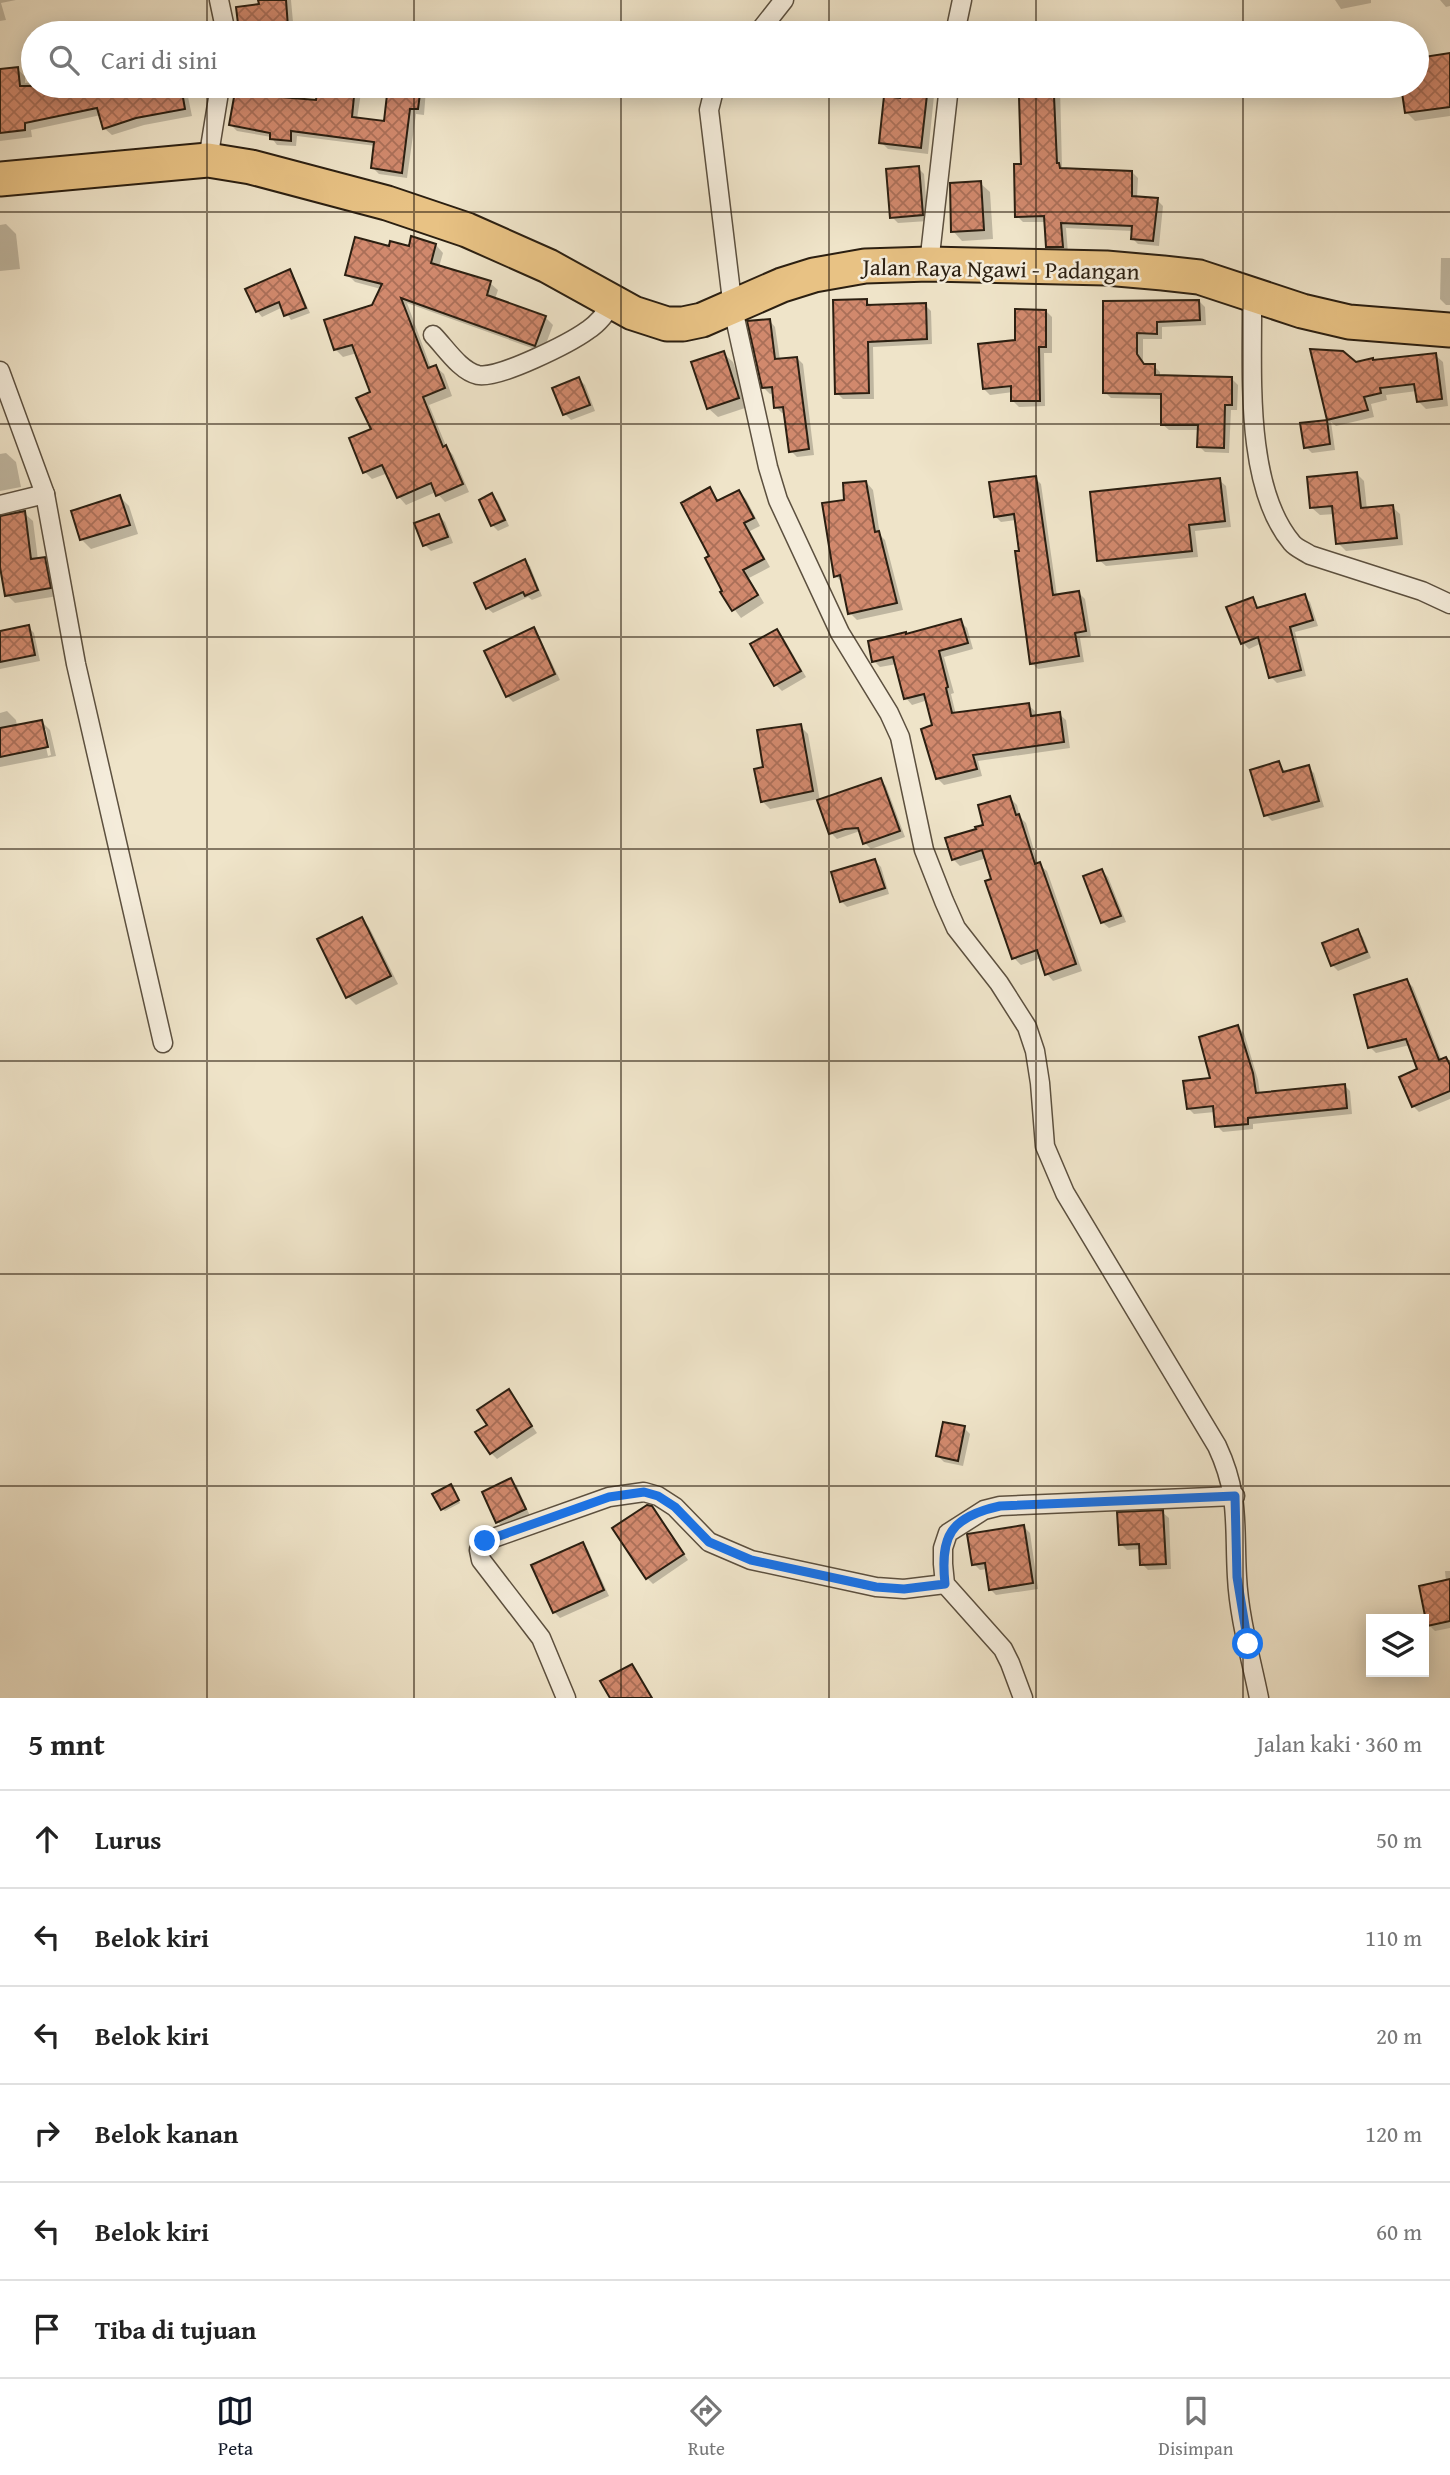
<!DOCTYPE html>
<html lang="id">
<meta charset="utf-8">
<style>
body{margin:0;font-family:"Gentium Book Plus",serif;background:#f6f6f6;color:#222}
.controls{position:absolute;right:21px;bottom:21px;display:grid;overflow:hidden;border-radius:0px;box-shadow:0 4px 18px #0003}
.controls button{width:63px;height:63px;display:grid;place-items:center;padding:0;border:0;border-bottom:2px solid #e0e0e0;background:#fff;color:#222;font:35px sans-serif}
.stop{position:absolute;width:21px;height:21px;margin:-16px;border:5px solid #1a73e8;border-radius:50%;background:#fff}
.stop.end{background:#1a73e8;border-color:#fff;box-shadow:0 2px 7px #0008}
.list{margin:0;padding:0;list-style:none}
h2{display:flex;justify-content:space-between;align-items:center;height:91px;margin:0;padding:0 28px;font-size:30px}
h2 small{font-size:23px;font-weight:400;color:#767676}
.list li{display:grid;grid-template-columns:46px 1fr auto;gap:21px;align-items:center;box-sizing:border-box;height:98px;padding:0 28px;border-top:2px solid #e0e0e0}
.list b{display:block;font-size:26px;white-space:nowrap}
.list em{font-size:23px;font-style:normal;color:#767676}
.icon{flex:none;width:38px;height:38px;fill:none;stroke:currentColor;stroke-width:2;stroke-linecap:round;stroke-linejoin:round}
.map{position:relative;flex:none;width:1450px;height:1698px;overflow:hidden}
.search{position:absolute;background:#fff;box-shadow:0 4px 18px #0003;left:21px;right:21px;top:21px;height:77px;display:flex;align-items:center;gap:18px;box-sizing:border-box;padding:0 24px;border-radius:38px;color:#767676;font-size:26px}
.sheet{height:679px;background:#fff}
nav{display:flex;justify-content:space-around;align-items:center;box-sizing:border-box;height:98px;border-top:2px solid #e0e0e0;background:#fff;font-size:19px;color:#767676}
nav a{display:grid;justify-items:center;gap:4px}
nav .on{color:#111827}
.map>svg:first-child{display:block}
.shadow{fill:#0003;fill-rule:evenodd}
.building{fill:url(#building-cross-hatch);stroke:#2b1f11;stroke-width:2}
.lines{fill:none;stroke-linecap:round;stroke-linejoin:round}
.street-casing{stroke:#5c503f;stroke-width:21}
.highway-casing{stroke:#2b1f11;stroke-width:37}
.street{stroke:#f5eddc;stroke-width:18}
.highway{stroke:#e8c284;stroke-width:33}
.route{stroke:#1a73e8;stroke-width:9}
.grid{fill:none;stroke:#2b1f11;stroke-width:2;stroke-opacity:0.55}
.labels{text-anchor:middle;stroke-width:5;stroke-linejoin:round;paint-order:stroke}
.street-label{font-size:23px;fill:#2b1f11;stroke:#f5eddc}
</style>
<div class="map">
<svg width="1450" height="1698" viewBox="0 0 1450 1698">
<defs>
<pattern id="building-cross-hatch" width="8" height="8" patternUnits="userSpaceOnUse" patternTransform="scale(1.75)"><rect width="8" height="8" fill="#d1896d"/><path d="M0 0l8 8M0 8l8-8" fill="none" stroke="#aa6f58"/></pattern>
</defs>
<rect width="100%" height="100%" fill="#efe4c9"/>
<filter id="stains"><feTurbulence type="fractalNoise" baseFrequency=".00286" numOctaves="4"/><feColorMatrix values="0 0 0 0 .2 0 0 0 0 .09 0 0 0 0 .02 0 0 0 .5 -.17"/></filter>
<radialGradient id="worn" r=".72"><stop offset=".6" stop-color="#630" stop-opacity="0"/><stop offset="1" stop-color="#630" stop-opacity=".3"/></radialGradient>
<g class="shadow">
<polygon points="0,0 16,0 1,3 6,20 0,21"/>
<polygon points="260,0 291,0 294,33 242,33 240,31 261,6"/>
<polygon points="1335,0 1371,0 1371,3 1341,9"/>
<polygon points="1450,0 1450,6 1446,7 1440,0"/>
<polygon points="1449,55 1450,116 1415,121 1407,113 1403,86 1417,86 1417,59"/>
<polygon points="17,69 25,76 25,83 33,82 33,86 131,86 133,93 181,86 187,92 192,116 144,125 112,135 104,128 101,115 31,130 32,137 0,141 0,70"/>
<polygon points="238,86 270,88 276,94 275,98 318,102 320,86 362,86 357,119 386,123 389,86 423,86 426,89 424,115 416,114 407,178 379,174 373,168 376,146 297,136 296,146 277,145 271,137 237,131 231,125"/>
<polygon points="903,86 935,86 928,154 888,149 881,142 902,100"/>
<polygon points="1029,86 1060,86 1062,168 1132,172 1138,178 1137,198 1157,200 1163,206 1159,246 1138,244 1132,238 1133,231 1066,228 1068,253 1054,253 1048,247 1046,222 1023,222 1017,216"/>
<polygon points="1238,86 1286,86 1286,95 1243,95 1238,90"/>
<polygon points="918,168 924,174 928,221 898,223 892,217"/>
<polygon points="980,183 990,192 993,239 962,241 953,231"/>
<polygon points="6,224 16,234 20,269 0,271 0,225"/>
<polygon points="436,245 443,253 439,267 490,283 498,290 495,299 545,317 553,325 543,352 407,303 431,368 436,367 444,374 452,396 429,405 447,448 453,455 469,492 445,502 436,492 406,505 399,497 388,473 372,479 365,472 373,430 372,393 357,353 343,357 335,349 373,306 381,289 355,282 347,274 390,248 410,249"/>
<polygon points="1441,258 1450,258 1450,305 1446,305 1440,299"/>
<polygon points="289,271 294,277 310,313 291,320 283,307 262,317 257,311"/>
<polygon points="866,301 872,306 925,305 931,311 932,344 873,347 874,399 843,399 837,393"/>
<polygon points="1199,301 1205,307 1206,325 1162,327 1162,339 1143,339 1143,362 1145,366 1154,366 1160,372 1160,377 1232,379 1238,385 1237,410 1231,410 1229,453 1205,452 1199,446 1200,430 1169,430 1162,424 1163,399 1111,398 1105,392 1105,303"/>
<polygon points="1046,311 1052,317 1052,353 1044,353 1045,406 1019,407 1013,401 1013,392 990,395 984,389 1017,342"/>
<polygon points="769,320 775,327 780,360 797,358 803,364 814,455 797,457 791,451 786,412 782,413 776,407 774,393 770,394 764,388"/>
<polygon points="1312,351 1355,364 1435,355 1443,362 1448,406 1426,409 1418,401 1417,391 1386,395 1387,400 1371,404 1374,417 1336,426 1331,422 1335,450 1312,453 1306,447 1302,425 1329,421"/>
<polygon points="723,353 733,362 748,407 718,417 708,408"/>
<polygon points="579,379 585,385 595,411 571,420 565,414"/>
<polygon points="6,453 16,462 21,487 0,491 0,454"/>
<polygon points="1356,473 1364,481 1367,510 1392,507 1400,514 1403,545 1346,551 1338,543 1335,514 1320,515 1312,508"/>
<polygon points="1035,478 1041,484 1057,596 1079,593 1085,599 1091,636 1080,638 1084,662 1038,669 1032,663 1016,520 1001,522 995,516"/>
<polygon points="1219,480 1226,486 1231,527 1195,531 1198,557 1106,566 1099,560"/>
<polygon points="866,482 873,490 880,535 885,540 903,610 857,620 850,613 843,584 836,576 846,501"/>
<polygon points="710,489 720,502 739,492 746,499 760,526 750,531 770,567 749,578 764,603 741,618 722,593 725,591 711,556"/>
<polygon points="492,495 498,501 509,526 498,531 492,525"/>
<polygon points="120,497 129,506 138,534 91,549 82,540"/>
<polygon points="24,513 33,521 38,560 44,558 53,567 58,596 15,603 7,595 2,569 0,570 0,518"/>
<polygon points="439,516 445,522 453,543 431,551 425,545"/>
<polygon points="524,561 530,566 542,596 532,600 528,597 493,613 487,608"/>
<polygon points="1304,596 1310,602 1318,626 1295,632 1306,676 1277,683 1271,677 1262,643 1249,649 1243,643 1252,599 1260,609"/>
<polygon points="960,621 967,628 973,649 944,657 954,693 951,694 956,715 1028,705 1035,711 1036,717 1059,714 1066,720 1070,748 978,761 982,776 944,785 937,778 934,727 928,700 912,705 906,698 897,664 880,667 874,661 905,634"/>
<polygon points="28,627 34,633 40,661 0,669 0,632"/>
<polygon points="533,630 539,636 560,680 513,702 507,696"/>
<polygon points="777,631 783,637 806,677 782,691 776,685 752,645"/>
<path d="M7 711 16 720 17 726 41 721 50 730 56 756 0 767V713ZM42 729H46L51 755 48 756Z"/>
<polygon points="800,726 808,734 820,801 880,780 886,786 905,837 871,849 865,843 860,831 837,839 831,833 818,799 770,809 762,801 764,768"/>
<polygon points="1279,763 1286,773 1308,767 1314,773 1324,807 1272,821 1266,815"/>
<polygon points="1010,798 1017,805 1020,817 1026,823 1038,864 1047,871 1082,971 1053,981 1047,974 1041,958 1021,965 1014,958 987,858 960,866 953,859"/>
<polygon points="875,861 881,867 889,894 847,907 841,901"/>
<polygon points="1102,871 1108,877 1126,922 1109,928 1103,923 1085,877"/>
<polygon points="361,919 369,927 398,984 356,1005 348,997 319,940"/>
<polygon points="1357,931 1363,937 1371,958 1338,971 1332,965"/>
<polygon points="1407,981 1413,987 1442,1061 1446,1059 1450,1063 1450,1099 1419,1112 1413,1106 1420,1070 1410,1045 1376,1053 1370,1047"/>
<polygon points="1238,1027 1244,1033 1258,1080 1260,1094 1344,1085 1350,1091 1352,1114 1253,1124 1253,1129 1223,1132 1217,1126 1215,1112 1194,1114 1188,1108 1213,1079"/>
<polygon points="509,1392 537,1433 497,1459 491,1453 489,1425"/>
<polygon points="964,1428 970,1434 963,1466 944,1462 938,1456"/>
<polygon points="511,1480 517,1486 530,1516 504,1528 498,1522"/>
<polygon points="451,1486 460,1503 445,1511 442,1509"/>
<polygon points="1162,1512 1169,1518 1171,1569 1148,1570 1142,1564 1141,1549 1127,1550 1121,1544"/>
<polygon points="657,1514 688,1560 653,1584 647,1578"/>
<polygon points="1024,1527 1030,1533 1038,1589 996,1595 990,1589 987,1569 980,1570 974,1564"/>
<polygon points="582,1544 588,1550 609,1596 560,1618 554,1612"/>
<polygon points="1445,1571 1450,1571 1450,1628 1435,1631 1429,1625 1446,1582"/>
</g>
<g class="building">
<polygon points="258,0 286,0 288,27 239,32 236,7 259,4"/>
<polygon points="1450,53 1450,107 1405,113 1401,86 1417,86 1417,58"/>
<polygon points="18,67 20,86 126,86 128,92 162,86 181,86 185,109 136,118 103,129 97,108 25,123 25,130 0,133 0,69"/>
<polygon points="236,86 271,86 269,96 316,100 318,86 355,86 352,117 384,121 388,86 421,86 418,109 410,109 402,173 371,168 374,142 291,131 291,141 270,139 270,133 229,125"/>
<polygon points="901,86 928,86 921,148 879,143 884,96 900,98"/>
<polygon points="1054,96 1057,163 1059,163 1060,168 1132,171 1132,196 1158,198 1153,241 1131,239 1132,226 1061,223 1063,247 1046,247 1044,216 1015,217 1014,164 1021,164 1019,97"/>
<polygon points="919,166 923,215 890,218 886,169"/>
<polygon points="981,181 984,230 951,232 950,183"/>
<polygon points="411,236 436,244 431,263 491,281 487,295 546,316 535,346 401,298 428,368 436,365 445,388 423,397 443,447 446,445 463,484 436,496 431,483 397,498 382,465 363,473 349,438 371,429 356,398 370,392 352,345 334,350 324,320 372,305 382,284 345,275 355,237 389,246 390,241 409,246"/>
<polygon points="290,269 306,308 284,316 279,302 256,312 245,289"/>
<polygon points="867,299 867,305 926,303 927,339 868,342 869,393 835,394 833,300"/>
<polygon points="1199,300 1200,320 1157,322 1157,334 1137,333 1137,354 1144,364 1155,364 1155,375 1232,377 1232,405 1225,405 1224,448 1197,447 1198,425 1161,425 1161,394 1103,393 1103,301"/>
<polygon points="1015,309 1046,310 1046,347 1039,347 1040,401 1011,401 1011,386 983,389 978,344 1015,340"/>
<polygon points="770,319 775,359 797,357 809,449 789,452 783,407 774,408 772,387 762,388 747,321"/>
<polygon points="1310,349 1343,351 1356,362 1373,358 1373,360 1436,353 1442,399 1417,402 1414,384 1380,388 1381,393 1364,397 1368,410 1327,420"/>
<polygon points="724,351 739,398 707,409 691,362"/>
<polygon points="579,377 590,405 563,415 552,388"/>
<polygon points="1327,420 1330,444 1304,448 1300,423"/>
<polygon points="1357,472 1361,508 1393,505 1397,538 1336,544 1332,506 1310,508 1307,477"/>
<polygon points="1036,476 1053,595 1079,591 1086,631 1075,633 1079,656 1030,664 1015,551 1019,551 1014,514 994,517 989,482"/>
<polygon points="1220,478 1225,521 1189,525 1192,551 1097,561 1090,492"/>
<polygon points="866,481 875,532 879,531 897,603 848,614 840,575 834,577 822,503 844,500 843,483"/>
<polygon points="710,487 717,501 739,490 754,518 744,523 764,559 743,570 758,595 732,611 720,592 722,591 705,558 709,556 681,503"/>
<polygon points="492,493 505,520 491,526 479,500"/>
<polygon points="120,495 130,525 80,540 71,511"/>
<polygon points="25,511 31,559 45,557 51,588 5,596 0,567 0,516"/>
<polygon points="439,514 448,537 423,546 414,523"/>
<polygon points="525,559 538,590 525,596 523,592 486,609 474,583"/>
<polygon points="1305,594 1313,620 1290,627 1301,670 1269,678 1258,637 1241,644 1226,607 1253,597 1257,608"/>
<polygon points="961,619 968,643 939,651 948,687 946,688 952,713 1029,703 1031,716 1060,712 1064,742 973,755 977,769 936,779 921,729 932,725 924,694 904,699 893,657 872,662 868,641 906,632 906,634"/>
<polygon points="29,625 35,655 0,662 0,631"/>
<polygon points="534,627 555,674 506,697 484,651"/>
<polygon points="777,629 801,671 774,686 750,644"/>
<polygon points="42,720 48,747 0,757 0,728"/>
<polygon points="801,724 813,791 761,802 754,769 763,767 757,730"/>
<polygon points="1279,761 1283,772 1309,765 1319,801 1264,816 1250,770"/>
<polygon points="881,778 900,831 863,844 858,828 845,829 829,834 817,800"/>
<polygon points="1010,796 1016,815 1019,814 1035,864 1040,862 1076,964 1045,975 1037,950 1012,959 985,881 991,879 982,850 952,860 945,838 976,829 975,827 983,825 978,805"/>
<polygon points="875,859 885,888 840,902 831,872"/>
<polygon points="1102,869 1121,916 1101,923 1083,876"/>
<polygon points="362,917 391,976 346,998 317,939"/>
<polygon points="1358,929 1367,952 1331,966 1322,943"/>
<polygon points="1407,979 1439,1060 1446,1057 1450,1065 1450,1091 1412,1107 1399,1077 1417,1069 1406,1039 1368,1048 1354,995"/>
<polygon points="1238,1025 1253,1073 1256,1093 1345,1084 1347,1108 1248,1118 1248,1124 1215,1127 1213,1106 1187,1109 1183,1081 1210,1078 1199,1037"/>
<polygon points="509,1389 532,1426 490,1454 475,1432 487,1425 477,1410"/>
<polygon points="943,1422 965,1426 958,1461 936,1456"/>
<polygon points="511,1478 526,1509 496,1523 482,1492"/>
<polygon points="451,1484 459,1500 441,1510 432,1494"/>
<polygon points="647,1505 652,1506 684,1554 646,1579 612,1528"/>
<polygon points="1163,1510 1166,1564 1140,1565 1139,1544 1119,1545 1117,1512"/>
<polygon points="1024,1525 1033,1583 989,1590 985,1563 972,1565 967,1534"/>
<polygon points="583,1542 604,1590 553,1613 531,1565"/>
<polygon points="1450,1579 1450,1621 1427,1626 1419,1586"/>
<polygon points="632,1664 652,1698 610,1698 600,1681"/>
</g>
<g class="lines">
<defs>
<g id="street">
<polyline points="219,0 226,33"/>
<polyline points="758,33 784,0"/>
<polyline points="955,33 962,0"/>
<path d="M715 86 709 110 733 309 768 467 778 500 840 633 889 713 900 737 924 850 944 901 956 928 999 983 1027 1027 1035 1051 1040 1083 1045 1146 1065 1193 1217 1446C1240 1495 1234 1525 1237 1577 1239 1618 1251 1658 1259 1698"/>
<polyline points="208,160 220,86"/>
<polyline points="929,264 949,86"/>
<path d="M1252 293C1253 366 1243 485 1292 543 1296 548 1304 551 1310 555L1422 591 1450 604"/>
<path d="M433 335C445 347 460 371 478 375 499 379 570 343 588 330 599 323 606 313 613 302"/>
<polyline points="0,371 45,494 76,664 163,1043"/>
<polyline points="0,505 45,494"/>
<polyline points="566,1698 541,1638 481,1560 479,1550 485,1541 609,1497 644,1492 658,1496 675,1507 709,1542 751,1560 876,1587 904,1589 945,1584"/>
<polyline points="1023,1698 1010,1663 1003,1649 945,1584 943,1564 943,1548 948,1533 984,1510 1000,1506 1235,1496"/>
</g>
<polyline id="highway" points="0,179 208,160 251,167 387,203 467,230 548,266 633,313 667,324 683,324 702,320 782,285 814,275 865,266 929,264 1106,268 1163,273 1199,277 1302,311 1349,322 1450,330"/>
</defs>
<use href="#street" class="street-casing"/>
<use href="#highway" class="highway-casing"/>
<use href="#street" class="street"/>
<use href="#highway" class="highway"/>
</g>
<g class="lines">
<path class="route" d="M485 1541 609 1497 644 1492 658 1496 675 1507 709 1542 751 1560 876 1587 904 1589 945 1584C940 1536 950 1517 1000 1506L1235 1496 1237 1577 1248 1644"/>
</g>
<path class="grid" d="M207 0V33M414 0V33M621 0V33M829 0V33M1036 0V33M1243 0V33M207 86V1698M414 86V1698M621 86V1698M829 86V1698M1036 86V1698M1243 86V1698M0 212H1450M0 424H1450M0 637H1450M0 849H1450M0 1061H1450M0 1274H1450M0 1486H1450"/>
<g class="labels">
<g class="street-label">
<text transform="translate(1001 269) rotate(1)" y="8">Jalan Raya Ngawi - Padangan</text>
</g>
</g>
<rect width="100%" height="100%" filter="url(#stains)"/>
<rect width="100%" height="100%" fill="url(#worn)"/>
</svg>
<div class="controls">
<button><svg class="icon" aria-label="layers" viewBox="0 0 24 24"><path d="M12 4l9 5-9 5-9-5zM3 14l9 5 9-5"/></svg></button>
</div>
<div class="stop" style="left:1248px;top:1644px"></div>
<div class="stop end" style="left:485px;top:1541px"></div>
<div class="search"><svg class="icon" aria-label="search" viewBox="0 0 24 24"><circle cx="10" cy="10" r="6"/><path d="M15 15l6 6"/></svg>Cari di sini</div>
</div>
<section class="sheet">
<h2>5 mnt<small>Jalan kaki · 360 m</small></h2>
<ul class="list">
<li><svg class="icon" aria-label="ahead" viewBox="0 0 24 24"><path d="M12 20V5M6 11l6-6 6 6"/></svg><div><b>Lurus</b></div><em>50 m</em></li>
<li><svg class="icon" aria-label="left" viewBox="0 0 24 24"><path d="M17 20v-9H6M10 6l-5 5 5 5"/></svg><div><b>Belok kiri</b></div><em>110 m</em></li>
<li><svg class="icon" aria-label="left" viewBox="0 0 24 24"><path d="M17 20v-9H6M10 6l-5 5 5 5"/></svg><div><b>Belok kiri</b></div><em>20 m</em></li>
<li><svg class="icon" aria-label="right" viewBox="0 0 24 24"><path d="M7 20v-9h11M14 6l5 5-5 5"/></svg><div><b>Belok kanan</b></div><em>120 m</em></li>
<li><svg class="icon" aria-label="left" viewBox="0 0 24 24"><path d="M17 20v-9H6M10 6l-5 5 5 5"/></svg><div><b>Belok kiri</b></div><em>60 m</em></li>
<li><svg class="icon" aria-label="arrive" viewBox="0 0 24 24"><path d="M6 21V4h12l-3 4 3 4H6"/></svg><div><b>Tiba di tujuan</b></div></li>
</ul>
</section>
<nav>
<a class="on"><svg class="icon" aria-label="map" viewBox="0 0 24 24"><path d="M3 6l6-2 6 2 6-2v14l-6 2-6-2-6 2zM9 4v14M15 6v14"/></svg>Peta</a>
<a><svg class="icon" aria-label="directions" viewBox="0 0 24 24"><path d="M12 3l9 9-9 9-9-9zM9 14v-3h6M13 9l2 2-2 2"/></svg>Rute</a>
<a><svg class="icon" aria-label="saved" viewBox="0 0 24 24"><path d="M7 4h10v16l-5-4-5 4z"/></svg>Disimpan</a>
</nav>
